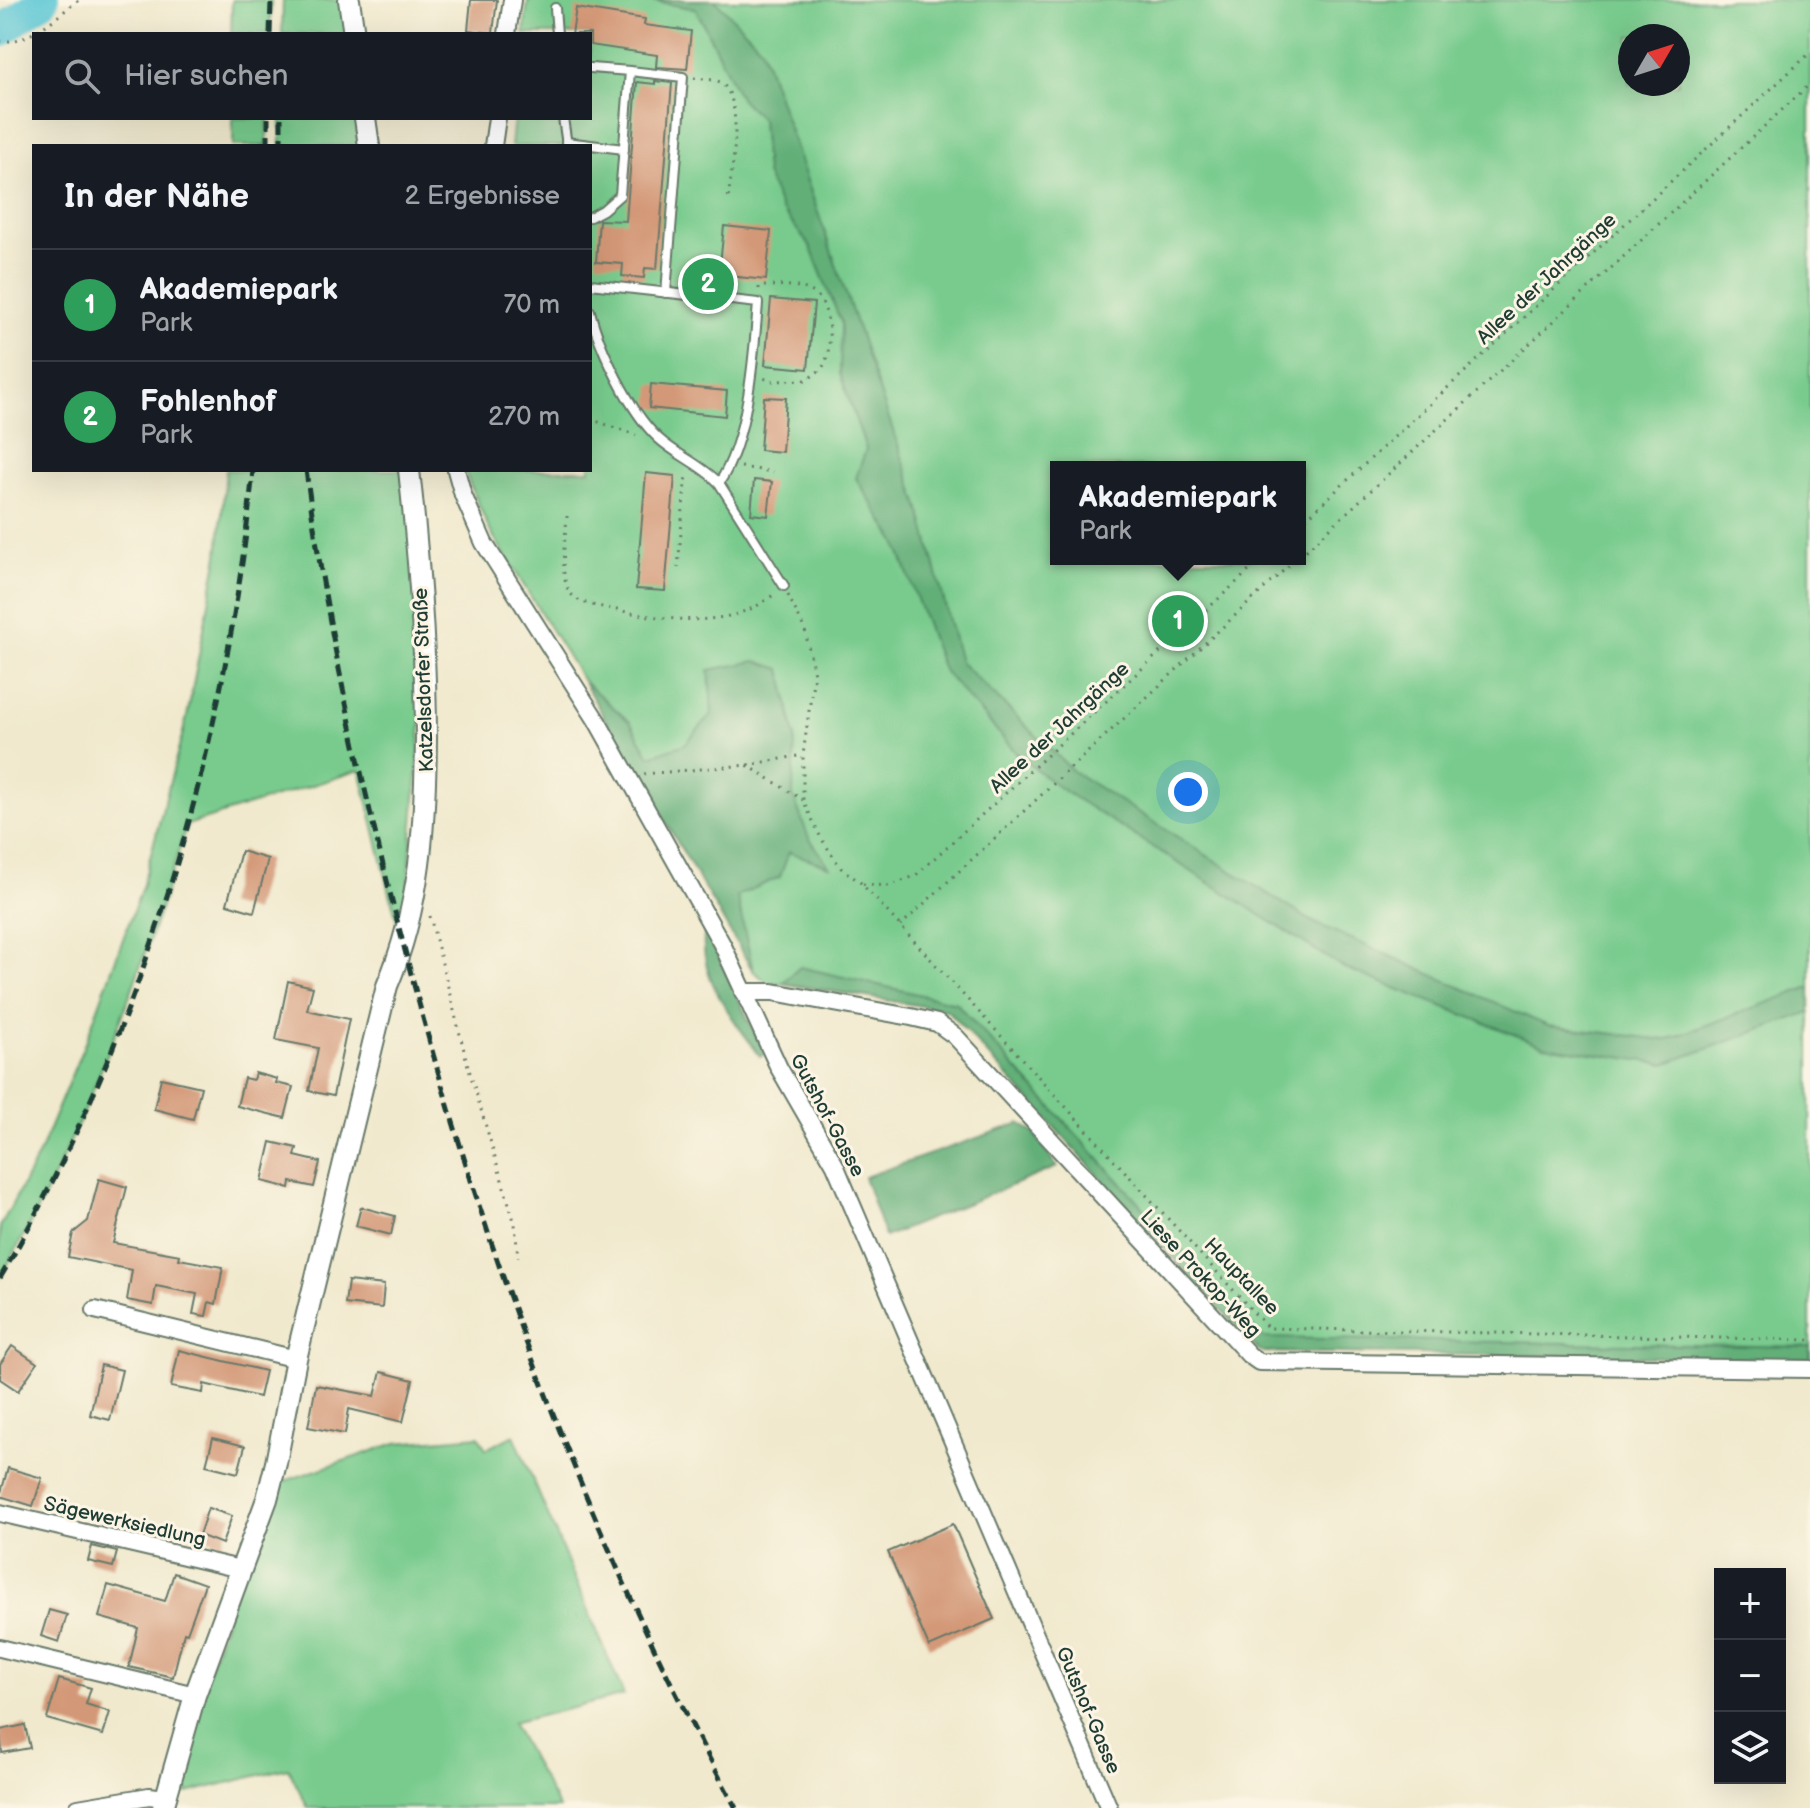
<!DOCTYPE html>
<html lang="de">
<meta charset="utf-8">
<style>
body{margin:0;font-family:"Balsamiq Sans",sans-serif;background:#242831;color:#f1f3f6}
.controls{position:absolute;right:24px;bottom:24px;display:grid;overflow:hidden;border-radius:0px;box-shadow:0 8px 32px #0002}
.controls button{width:72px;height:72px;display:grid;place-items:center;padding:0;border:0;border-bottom:2px solid #363941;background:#171b24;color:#f1f3f6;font:40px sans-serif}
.compass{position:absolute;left:1618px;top:24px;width:72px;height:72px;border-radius:50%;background:#171b24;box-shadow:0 8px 32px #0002;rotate:51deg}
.you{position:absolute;left:1188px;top:792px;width:28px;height:28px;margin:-20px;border:6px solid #fff;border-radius:50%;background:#1a73e8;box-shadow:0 0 0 12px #1a73e833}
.badge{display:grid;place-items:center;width:52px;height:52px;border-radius:50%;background:#0f766e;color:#fff;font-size:26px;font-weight:700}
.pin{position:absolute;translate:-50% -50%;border:4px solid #fff;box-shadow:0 2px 8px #0006}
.popup{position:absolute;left:1050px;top:461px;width:256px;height:104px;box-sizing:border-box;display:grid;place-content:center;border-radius:0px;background:#171b24;filter:drop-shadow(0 2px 6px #0005);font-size:26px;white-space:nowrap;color:#9ea1a6}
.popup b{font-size:30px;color:#f1f3f6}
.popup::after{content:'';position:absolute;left:50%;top:100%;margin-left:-16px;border:16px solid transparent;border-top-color:#171b24}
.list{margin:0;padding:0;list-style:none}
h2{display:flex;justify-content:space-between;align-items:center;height:104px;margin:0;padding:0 32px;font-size:34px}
h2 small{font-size:26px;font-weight:400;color:#9ea1a6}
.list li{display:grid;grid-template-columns:52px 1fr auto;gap:24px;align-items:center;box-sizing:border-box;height:112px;padding:0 32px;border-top:2px solid #363941}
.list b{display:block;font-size:30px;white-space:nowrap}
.list p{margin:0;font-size:26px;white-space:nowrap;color:#9ea1a6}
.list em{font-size:26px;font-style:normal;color:#9ea1a6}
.icon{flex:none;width:44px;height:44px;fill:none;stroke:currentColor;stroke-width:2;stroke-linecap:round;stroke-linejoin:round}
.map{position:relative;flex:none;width:1810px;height:1808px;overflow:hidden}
.search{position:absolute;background:#171b24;box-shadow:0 8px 32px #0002;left:32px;top:32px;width:560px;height:88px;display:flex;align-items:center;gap:20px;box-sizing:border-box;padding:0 28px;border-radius:0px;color:#9ea1a6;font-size:30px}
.panel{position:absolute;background:#171b24;box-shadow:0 8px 32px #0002;left:32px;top:144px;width:560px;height:328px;border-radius:0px}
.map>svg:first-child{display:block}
.green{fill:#78cb8d;stroke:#4c8460;stroke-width:2;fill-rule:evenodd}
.forest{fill:#62af78;stroke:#407656;stroke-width:2}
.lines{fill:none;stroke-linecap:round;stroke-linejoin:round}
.river{stroke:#5cc7d5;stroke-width:32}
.building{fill:#d39877}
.service-casing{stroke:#68796a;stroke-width:12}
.minor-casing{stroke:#68796a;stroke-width:20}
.tertiary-casing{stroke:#68796a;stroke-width:24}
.path{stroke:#68796a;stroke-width:3;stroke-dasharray:2 6;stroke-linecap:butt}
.service{stroke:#fff;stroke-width:8}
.minor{stroke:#fff;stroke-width:16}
.tertiary{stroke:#fff;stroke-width:20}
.rail{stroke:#1f3d34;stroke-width:5;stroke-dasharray:12 6;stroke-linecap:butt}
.labels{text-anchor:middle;stroke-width:6;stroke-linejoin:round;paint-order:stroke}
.street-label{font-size:20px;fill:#1f3d34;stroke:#fcf5e5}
</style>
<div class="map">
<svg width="1810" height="1808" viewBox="0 0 1810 1808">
<rect width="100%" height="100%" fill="#fcf5e5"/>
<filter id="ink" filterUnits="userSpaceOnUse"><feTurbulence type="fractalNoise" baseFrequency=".0125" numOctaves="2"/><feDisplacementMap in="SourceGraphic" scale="16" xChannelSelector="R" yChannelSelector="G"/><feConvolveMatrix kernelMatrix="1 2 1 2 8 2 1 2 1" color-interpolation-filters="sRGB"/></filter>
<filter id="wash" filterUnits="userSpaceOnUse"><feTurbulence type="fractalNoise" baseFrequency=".006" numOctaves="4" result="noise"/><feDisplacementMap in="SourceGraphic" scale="32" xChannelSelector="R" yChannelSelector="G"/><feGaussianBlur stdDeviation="1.8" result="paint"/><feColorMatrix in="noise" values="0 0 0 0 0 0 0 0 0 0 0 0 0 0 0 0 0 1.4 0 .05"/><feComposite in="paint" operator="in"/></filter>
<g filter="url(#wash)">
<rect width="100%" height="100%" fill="#f0e9cd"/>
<g class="green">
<polygon points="232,0 271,0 270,34 231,34"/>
<polygon points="283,0 349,0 354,34 282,34"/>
<path d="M528 0H1810V1359L1260 1352 947 1010 766 981 753 971 583 681 489 529 464 470H590V146H511L514 118H590V34H524ZM1630 36H1678V84H1630ZM1056 467H1300V559H1056Z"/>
<polygon points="233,118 268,118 267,146 233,146"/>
<polygon points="281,118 365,118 369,146 281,146"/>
<path d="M226 470H409L426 665 403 946 360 770 187 825C138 982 83 1136 0 1278V1227L38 1156 87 1038 143 884 187 717 218 555Z"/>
<polygon points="514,1435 624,1695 512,1723 559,1808 308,1808 288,1768 166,1798 270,1486 396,1443 479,1436 486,1449"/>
</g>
<g class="forest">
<polygon points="648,0 715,0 761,47 920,509 960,662 1074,772 1313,922 1548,1026 1666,1040 1810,987 1810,1012 1665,1064 1544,1046 1344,968 1061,789 1018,755 943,670 896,542 856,478 866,449 840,374 841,322 810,246 781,209 766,174 762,120 740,98 696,9"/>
<polygon points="756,661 781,669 795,736 793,795 808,836 829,866 789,852 780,877 737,896 753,971 583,681 630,722 650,756 685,744 712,714 709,670"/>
<path d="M705 929 765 1054 760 1056C734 1020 696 977 705 929Z"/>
<polygon points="800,967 956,1003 1263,1338 1810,1347 1810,1359 1260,1352 947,1010 782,983"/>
<polygon points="1020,1123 1034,1133 1057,1167 885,1237 864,1177"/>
</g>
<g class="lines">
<polyline class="river" points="0,32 43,0"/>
</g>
<g id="blocks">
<g class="building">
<polygon points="471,0 497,0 493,33 468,30"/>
<polygon points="576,8 645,19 644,25 691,31 687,69 656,67 657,55 590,45 590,34 572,34"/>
<polygon points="655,81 672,83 657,269 645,268 644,278 622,276 623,264 596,262 599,220 626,221 637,82 655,84"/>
<polygon points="724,226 771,231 766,280 719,275"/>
<polygon points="771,299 814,303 808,369 765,365"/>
<polygon points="651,384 727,391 725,416 649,408"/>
<polygon points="764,397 786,398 782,452 760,450"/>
<polygon points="646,473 675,476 665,591 636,589"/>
<polygon points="754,480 772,482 768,516 751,514"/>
<polygon points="241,851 268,859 254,912 227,904"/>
<polygon points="288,981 313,987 307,1010 349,1019 333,1096 309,1091 318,1048 276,1040"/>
<polygon points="255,1073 277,1079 276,1083 293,1087 285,1118 237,1106 244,1078 253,1080"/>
<polygon points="161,1078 201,1087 193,1119 154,1109"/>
<polygon points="271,1142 297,1148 295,1156 320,1162 314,1187 291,1182 290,1188 262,1181"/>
<polygon points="99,1179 127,1187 113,1243 180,1255 179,1259 223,1267 216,1304 209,1302 206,1316 193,1314 197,1294 156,1286 153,1305 127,1300 132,1270 68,1257 73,1233 88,1221"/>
<polygon points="361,1207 395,1216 391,1235 356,1226"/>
<polygon points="348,1281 384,1285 382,1308 345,1304"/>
<polygon points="12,1346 37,1363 18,1391 0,1379 0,1364"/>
<polygon points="179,1350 265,1371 259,1397 204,1384 203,1393 171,1387"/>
<polygon points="101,1365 122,1370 110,1420 90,1415"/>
<polygon points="381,1372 413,1380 403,1422 349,1409 345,1434 308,1427 316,1385 375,1396"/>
<polygon points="213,1438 245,1446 238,1473 206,1465"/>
<polygon points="8,1468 42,1478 33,1506 0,1496"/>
<polygon points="208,1508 232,1516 222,1544 199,1535"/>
<polygon points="953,1524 994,1619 929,1647 888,1552"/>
<polygon points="92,1546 117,1552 113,1567 88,1561"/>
<polygon points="174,1573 205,1584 187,1633 184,1632 173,1677 129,1667 138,1628 99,1617 108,1585 165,1601"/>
<polygon points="49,1610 67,1615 59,1642 41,1636"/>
<polygon points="59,1679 91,1688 86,1704 110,1712 103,1735 47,1719"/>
<polygon points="25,1725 30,1748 2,1753 0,1730"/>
</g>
</g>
</g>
<g filter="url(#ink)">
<use href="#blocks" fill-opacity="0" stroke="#68796a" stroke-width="2"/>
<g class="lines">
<defs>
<g id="service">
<polyline points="555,8 557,34"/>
<polyline points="590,68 630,71 620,195 603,210 590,217"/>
<polyline points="630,71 683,77 666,293"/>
<polyline points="563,118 567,145"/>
<polyline points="566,142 624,149"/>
<path d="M590 284 758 303C754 355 748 441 719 483"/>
<path d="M590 311C599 348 630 412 658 438 676 455 701 464 719 483L784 586"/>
</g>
<g id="minor">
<polyline points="507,34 512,0"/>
<polyline points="493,146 497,118"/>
<polyline points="456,470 463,495 484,543 597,721 723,946 779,1068 835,1165 1109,1808"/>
<polyline points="743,992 773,992 911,1017 937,1023 955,1036 1249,1355 1259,1362 1810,1369"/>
<polyline points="95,1310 296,1359"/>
<polyline points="0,1513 240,1569"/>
<polyline points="0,1648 195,1695"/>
<polyline points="78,1808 149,1796 166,1798"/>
</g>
<g id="tertiary">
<polyline points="349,0 354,34"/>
<polyline points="365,118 369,146"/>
<path d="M163 1808 195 1695 267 1499 276 1463 296 1359 387 986C421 905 425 826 426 739 426 649 419 560 409 470"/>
</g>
</defs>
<use href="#service" class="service-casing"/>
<use href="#minor" class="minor-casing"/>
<use href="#tertiary" class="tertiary-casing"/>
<g class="path">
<path d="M0 41C30 44 55 17 79 0"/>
<path d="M694 78C702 79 713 79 720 82 746 99 731 173 728 200"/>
<path d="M759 289V286C777 286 798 283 814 293 831 303 834 353 822 368 818 372 812 376 807 380L773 381 763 378"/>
<polyline points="590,419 636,435"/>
<polyline points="741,467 773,472"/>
<path d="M567 516C566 536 557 579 572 595 581 605 600 606 612 609 665 620 729 631 773 595"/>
<polyline points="1300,524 1810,53"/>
<polyline points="1300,556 1810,84"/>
<polyline points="678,568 686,473"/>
<polyline points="788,595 805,630 814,674 803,755 803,800 821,838 841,868 861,883 1268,1328 1810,1340"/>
<polyline points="748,765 803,755"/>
<polyline points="644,774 747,765 803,800"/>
<polyline points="863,884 889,886 915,876 1262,559"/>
<polyline points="430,916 468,1066 515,1224 518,1257"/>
<polyline points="900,926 1296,559"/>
</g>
<use href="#service" class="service"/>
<use href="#minor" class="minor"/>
<use href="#tertiary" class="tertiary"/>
<g class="rail">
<polyline points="270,34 271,0"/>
<polyline points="281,118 281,146"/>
<polyline points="268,146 268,118"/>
<path d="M306 470C327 630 362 787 403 943 480 1242 587 1537 736 1808"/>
<path d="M0 1278C141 1038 227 746 253 470"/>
</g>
</g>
</g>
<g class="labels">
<g class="street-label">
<text transform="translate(1546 278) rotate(-43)" y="7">Allee der Jahrgänge</text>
<text transform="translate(423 680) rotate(-92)" y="7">Katzelsdorfer Straße</text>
<text transform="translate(1059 727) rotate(-43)" y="7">Allee der Jahrgänge</text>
<text transform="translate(828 1115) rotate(62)" y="7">Gutshof-Gasse</text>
<text transform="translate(1201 1273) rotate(47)" y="7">Liese Prokop-Weg</text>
<text transform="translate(1242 1276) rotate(46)" y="7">Hauptallee</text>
<text transform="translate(125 1521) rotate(13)" y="7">Sägewerksiedlung</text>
<text transform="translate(1089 1710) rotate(67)" y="7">Gutshof-Gasse</text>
</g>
</g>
</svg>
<div class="controls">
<button>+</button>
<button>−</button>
<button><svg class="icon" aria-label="layers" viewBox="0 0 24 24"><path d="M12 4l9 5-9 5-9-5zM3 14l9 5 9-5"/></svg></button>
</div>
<svg class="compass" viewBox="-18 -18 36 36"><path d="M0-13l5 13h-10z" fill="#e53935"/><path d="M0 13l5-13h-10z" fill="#9ea1a6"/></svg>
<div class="you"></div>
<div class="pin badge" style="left:1178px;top:621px;background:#2e9e5b">1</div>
<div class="popup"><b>Akademiepark</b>Park</div>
<div class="pin badge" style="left:708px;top:284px;background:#2e9e5b">2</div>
<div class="search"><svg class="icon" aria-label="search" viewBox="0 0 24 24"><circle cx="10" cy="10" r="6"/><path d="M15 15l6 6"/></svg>Hier suchen</div>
<section class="panel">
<h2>In der Nähe<small>2 Ergebnisse</small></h2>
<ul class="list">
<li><span class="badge" style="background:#2e9e5b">1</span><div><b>Akademiepark</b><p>Park</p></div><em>70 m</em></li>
<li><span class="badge" style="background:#2e9e5b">2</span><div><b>Fohlenhof</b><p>Park</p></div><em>270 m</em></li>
</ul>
</section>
</div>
